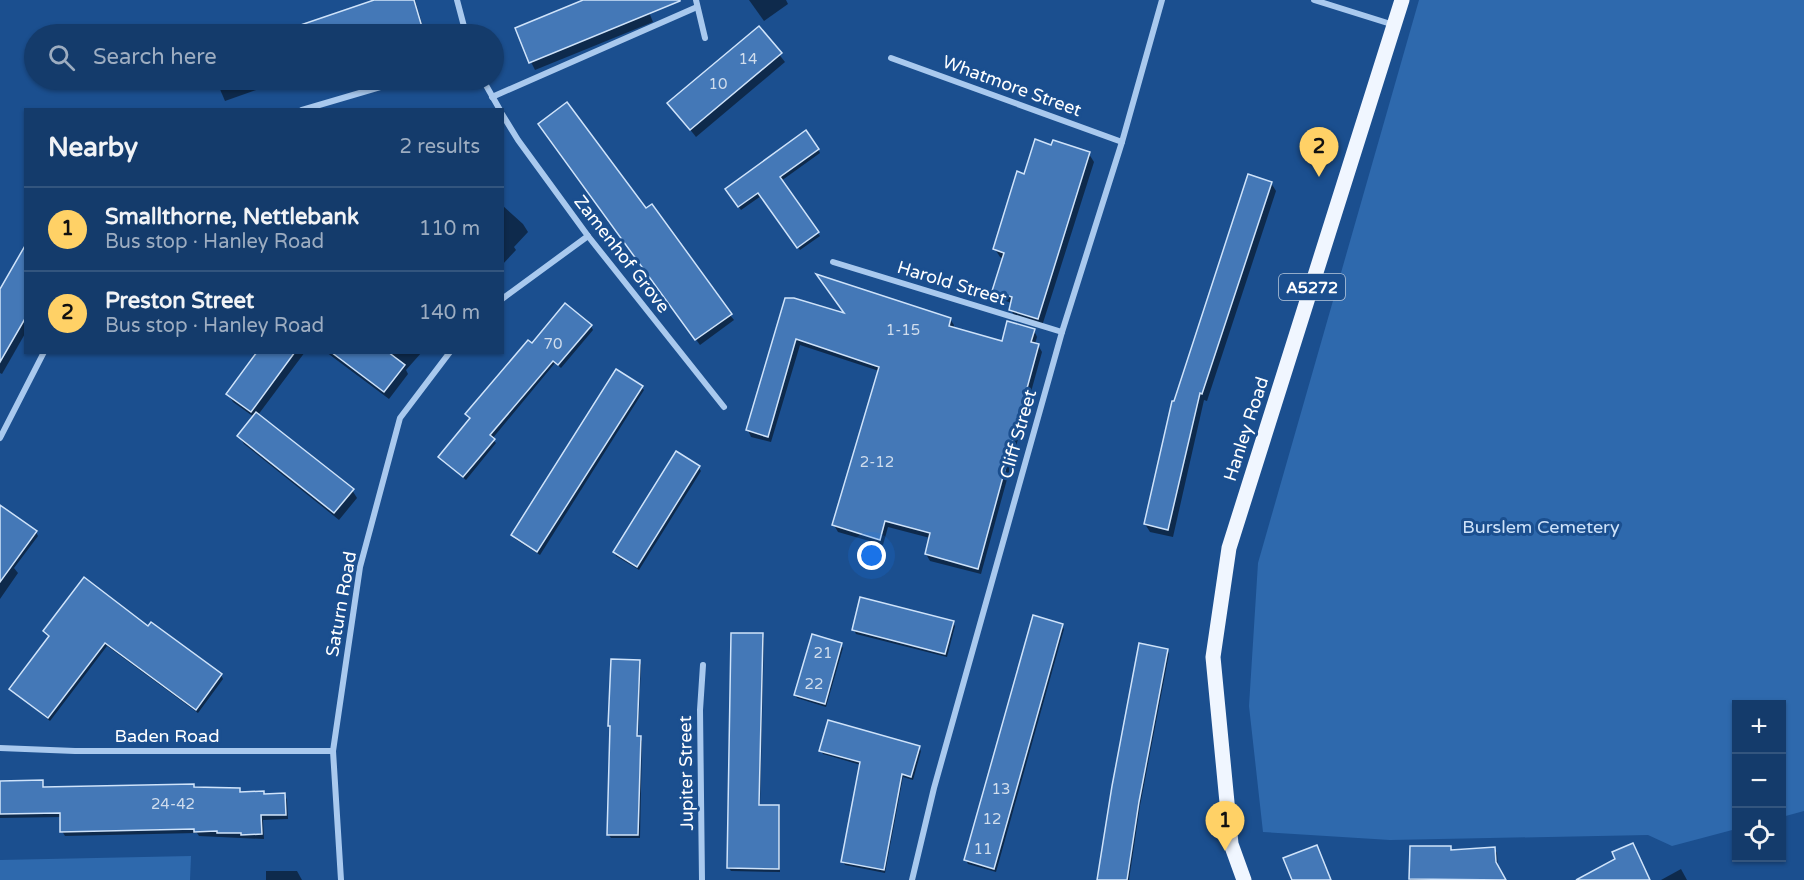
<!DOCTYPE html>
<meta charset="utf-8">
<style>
body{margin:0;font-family:"Varela Round",sans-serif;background:#214673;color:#f1f3f6}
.controls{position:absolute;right:18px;bottom:18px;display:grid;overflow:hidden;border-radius:0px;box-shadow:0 2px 4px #0004}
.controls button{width:54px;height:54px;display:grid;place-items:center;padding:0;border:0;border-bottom:2px solid #33557e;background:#143b6b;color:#f1f3f6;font:30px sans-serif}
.you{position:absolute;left:872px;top:556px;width:21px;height:21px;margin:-15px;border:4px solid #fff;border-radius:50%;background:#1a73e8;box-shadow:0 0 0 9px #1a73e833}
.badge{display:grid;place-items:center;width:39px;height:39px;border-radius:50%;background:#ffd166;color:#111;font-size:20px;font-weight:700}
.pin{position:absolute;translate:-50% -50px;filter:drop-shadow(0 2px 3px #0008)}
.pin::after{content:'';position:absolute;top:32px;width:21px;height:18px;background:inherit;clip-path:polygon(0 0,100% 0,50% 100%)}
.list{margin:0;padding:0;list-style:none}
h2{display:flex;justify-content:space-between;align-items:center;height:78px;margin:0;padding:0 24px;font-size:26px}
h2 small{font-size:20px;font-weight:400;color:#9dadc1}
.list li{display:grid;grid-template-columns:39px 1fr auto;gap:18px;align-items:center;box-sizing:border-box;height:84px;padding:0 24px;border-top:2px solid #33557e}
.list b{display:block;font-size:22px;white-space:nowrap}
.list p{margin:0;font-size:20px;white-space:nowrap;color:#9dadc1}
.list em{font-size:20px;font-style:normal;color:#9dadc1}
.icon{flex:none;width:33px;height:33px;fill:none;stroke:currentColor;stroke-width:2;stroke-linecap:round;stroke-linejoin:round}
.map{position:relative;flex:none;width:1804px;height:880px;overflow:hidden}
.search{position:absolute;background:#143b6b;box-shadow:0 2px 4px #0004;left:24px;top:24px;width:480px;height:66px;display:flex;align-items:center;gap:15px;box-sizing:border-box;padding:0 21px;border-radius:33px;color:#9dadc1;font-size:22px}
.panel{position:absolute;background:#143b6b;box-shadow:0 2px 4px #0004;left:24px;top:108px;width:480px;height:246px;border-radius:0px}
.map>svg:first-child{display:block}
.green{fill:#2e69ad}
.shadow{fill:#0007}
.building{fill:#4478b7;stroke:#cfe3fa;stroke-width:1.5}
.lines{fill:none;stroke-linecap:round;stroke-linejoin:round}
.minor{stroke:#a9c9ee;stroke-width:6}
.primary{stroke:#f0f6ff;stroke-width:15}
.labels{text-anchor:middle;stroke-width:6;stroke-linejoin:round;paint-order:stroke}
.number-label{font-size:15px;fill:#d0dded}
.shield{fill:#1b4f8f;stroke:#bbcadd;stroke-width:1.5}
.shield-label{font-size:16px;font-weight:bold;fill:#fff}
.street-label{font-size:18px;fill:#fff;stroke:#1b4f8f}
.park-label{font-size:18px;fill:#cfe3fa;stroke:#1b4f8f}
</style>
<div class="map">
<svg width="1804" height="880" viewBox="0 0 1804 880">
<rect width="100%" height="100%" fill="#1b4f8f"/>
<g class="green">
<polygon points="1419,0 1804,0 1804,811 1782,817 1782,704 1736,704 1736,829 1672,846 1648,835 1390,840 1263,832 1249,706 1258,563"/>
<polygon points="191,856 190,880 0,880 0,860"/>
</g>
<g class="shadow">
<polygon points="378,0 415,0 425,34 277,34"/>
<polygon points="587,0 644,0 653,22 535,70 531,62"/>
<polygon points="749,0 786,0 788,4 764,21"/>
<polygon points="759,29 785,62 696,137 669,103"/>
<polygon points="216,80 268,80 270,85 225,101"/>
<polygon points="543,130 645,210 734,320 700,345"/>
<polygon points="1052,146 1089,154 1094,162 1042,326 1016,318 1011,310 1012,303 999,299 994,290 1004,259 1000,257 995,249 1025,175"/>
<polygon points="818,149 820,153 781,181 820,236 800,250 761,196 741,210 729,193"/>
<polygon points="1271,183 1276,191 1207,401 1204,400 1173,537 1150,532 1145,524"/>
<polygon points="502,205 523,224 528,232 514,247 516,250 502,265"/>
<polygon points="26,247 26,332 2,374 0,373 0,292"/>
<polygon points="786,300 847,315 950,319 954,325 953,329 1003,343 1034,330 1037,337 1035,344 1038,345 1042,352 981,574 930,561 926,554 930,538 888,527 883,545 838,532 834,525 879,371 800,345 771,442 751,437 748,430"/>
<polygon points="591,326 593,330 561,368 555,363 492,439 496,443 466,480 442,460 471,420 467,414 532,345"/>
<polygon points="259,352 305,352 258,415 352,490 357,498 339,520 244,444 239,436 254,417 233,402 228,394"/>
<polygon points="326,352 422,352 406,370 408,374 389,399"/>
<polygon points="641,387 644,390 540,555 515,539 513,535"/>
<polygon points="699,468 701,471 639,570 616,556 614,552"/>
<polygon points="0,507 36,532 38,536 14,568 18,573 0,599"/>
<polygon points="953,623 955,626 947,657 856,634 854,630"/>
<polygon points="152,624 221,675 223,679 198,713 107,646 50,721 11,689 50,638 45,632 148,628"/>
<polygon points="1062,625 1064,629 996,872 968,864 966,860"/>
<polygon points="762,635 764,638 760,806 778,807 780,810 780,872 731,871 729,868"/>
<polygon points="841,645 843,648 826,707 797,698 795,695"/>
<polygon points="1167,650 1169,654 1140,806 1129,880 1098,880"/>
<polygon points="612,660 639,662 641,665 638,737 642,741 640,838 611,838 608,834 611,730 609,726"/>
<polygon points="919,747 921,751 913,780 903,777 885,873 845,865 843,862 861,765 823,754 821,751"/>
<polygon points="42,782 45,789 193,785 195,789 240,790 242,793 285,795 287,800 288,819 263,820 264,839 199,836 197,833 65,836 62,831 62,817 0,818 0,783"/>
<polygon points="1411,847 1450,848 1452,851 1494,848 1497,853 1498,868 1505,880 1411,880"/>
<polygon points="1681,869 1687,880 1661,880"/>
<polygon points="266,871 297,871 302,880 266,880"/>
</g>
<g class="building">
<polygon points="374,0 414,0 422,27 394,34 284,34 283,31"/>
<polygon points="583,0 680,0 680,1 529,63 515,28"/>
<polygon points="759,26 782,53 690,130 667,103"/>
<polygon points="567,102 646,208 652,204 732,314 695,340 538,124"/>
<polygon points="806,130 819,149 780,177 819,232 797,248 758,193 738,207 725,189"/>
<polygon points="1035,139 1051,145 1053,140 1090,152 1038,319 1009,310 1012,297 992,291 1004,253 993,249 1017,171 1024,174"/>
<polygon points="1248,174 1272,182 1202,394 1200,393 1168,530 1144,524 1172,401 1174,401"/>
<polygon points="26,244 26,317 0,362 0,289"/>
<polygon points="816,274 951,318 949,326 1002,341 1007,321 1035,329 1031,342 1039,344 978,569 925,554 930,533 885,521 880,540 832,525 879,367 796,339 768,437 746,430 785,298 794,298 844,313"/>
<polygon points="565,303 592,325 558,365 553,361 490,435 495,439 463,477 438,457 470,418 465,414 528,340 532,343"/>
<polygon points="257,352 295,352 251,412 226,394"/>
<polygon points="331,352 388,352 405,365 384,392"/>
<polygon points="616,369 643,386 537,552 511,535"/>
<polygon points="256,412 354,489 334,513 237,436"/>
<polygon points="676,451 700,466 637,567 613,552"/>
<polygon points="0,505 37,531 0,582"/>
<polygon points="84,577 148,626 151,622 222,674 196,710 105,643 48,718 9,689 49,636 43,631"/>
<polygon points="860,597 954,621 945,654 852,630"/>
<polygon points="1033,615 1063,624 994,869 964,860"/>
<polygon points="731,633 763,633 759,805 779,805 779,869 727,868"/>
<polygon points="812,634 842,643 825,704 794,695"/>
<polygon points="1139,643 1168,649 1139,802 1127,880 1097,880 1112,786"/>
<polygon points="611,659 640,660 637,736 641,736 638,835 607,835 610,726 608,726"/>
<polygon points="828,720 920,746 911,777 902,774 884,870 841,862 860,762 819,751"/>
<polygon points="43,780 43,787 194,784 194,787 240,788 240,792 264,791 264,794 285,793 286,815 261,815 262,834 241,835 241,833 217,833 217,831 194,832 194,829 60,832 60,813 0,814 0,781"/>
<polygon points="1633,843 1650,880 1576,880 1615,859 1612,852"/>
<polygon points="1317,845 1331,880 1292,880 1283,858"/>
<polygon points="1410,846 1451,846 1451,850 1495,847 1496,862 1506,880 1409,879"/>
</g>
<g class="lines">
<g class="minor">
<polyline points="457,0 466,34"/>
<polyline points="696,0 705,38"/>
<polyline points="1314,0 1394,25"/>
<polyline points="891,58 1122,142"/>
<polyline points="483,80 500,110"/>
<polyline points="492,97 697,7"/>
<polyline points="302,110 404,80"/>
<polyline points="502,114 518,140 588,236 724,407"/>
<polyline points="833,262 1062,332"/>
<polyline points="502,299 588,236"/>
<polyline points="0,438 44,352"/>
<polyline points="0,748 75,751 333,751"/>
<polyline points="341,880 333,751 360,567 400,418 450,352"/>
<polyline points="702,880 700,710 703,665"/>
<polyline points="912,880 934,788 1062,332 1122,142 1162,0"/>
</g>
<polyline class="primary" points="1244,880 1231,844 1213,657 1229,548 1402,0"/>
</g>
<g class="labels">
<g class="number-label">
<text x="748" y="64">14</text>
<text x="718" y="89">10</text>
<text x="903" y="335">1-15</text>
<text x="553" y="349">70</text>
<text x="877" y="467">2-12</text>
<text x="823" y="658">21</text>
<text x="814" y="689">22</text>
<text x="1001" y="794">13</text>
<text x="173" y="809">24-42</text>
<text x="992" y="824">12</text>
<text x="983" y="854">11</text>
</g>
<rect class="shield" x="1279" y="274" width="66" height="26" rx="4.5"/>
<g class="shield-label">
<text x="1312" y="293">A5272</text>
</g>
<g class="street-label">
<text transform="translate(1012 86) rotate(20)" y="6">Whatmore Street</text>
<text transform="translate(622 254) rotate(52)" y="6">Zamenhof Grove</text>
<text transform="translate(952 283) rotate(17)" y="6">Harold Street</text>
<text transform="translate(1246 429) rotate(-72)" y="6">Hanley Road</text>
<text transform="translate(1018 434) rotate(-74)" y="6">Cliff Street</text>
<text transform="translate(341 604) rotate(-80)" y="6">Saturn Road</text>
<text x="167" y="742">Baden Road</text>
<text transform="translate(686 773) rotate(-91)" y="6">Jupiter Street</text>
</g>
<g class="park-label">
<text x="1541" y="533">Burslem Cemetery</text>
</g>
</g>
</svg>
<div class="controls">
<button>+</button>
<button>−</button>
<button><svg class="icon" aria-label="locate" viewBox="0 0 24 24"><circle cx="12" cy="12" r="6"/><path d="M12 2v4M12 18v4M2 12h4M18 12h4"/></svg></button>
</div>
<div class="you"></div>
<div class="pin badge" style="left:1225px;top:851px">1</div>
<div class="pin badge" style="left:1319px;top:177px">2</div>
<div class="search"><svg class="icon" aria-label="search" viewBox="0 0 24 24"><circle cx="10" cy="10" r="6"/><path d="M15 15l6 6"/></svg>Search here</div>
<section class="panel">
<h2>Nearby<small>2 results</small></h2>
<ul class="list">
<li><span class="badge">1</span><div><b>Smallthorne, Nettlebank</b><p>Bus stop · Hanley Road</p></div><em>110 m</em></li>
<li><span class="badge">2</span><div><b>Preston Street</b><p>Bus stop · Hanley Road</p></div><em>140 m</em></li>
</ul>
</section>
</div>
